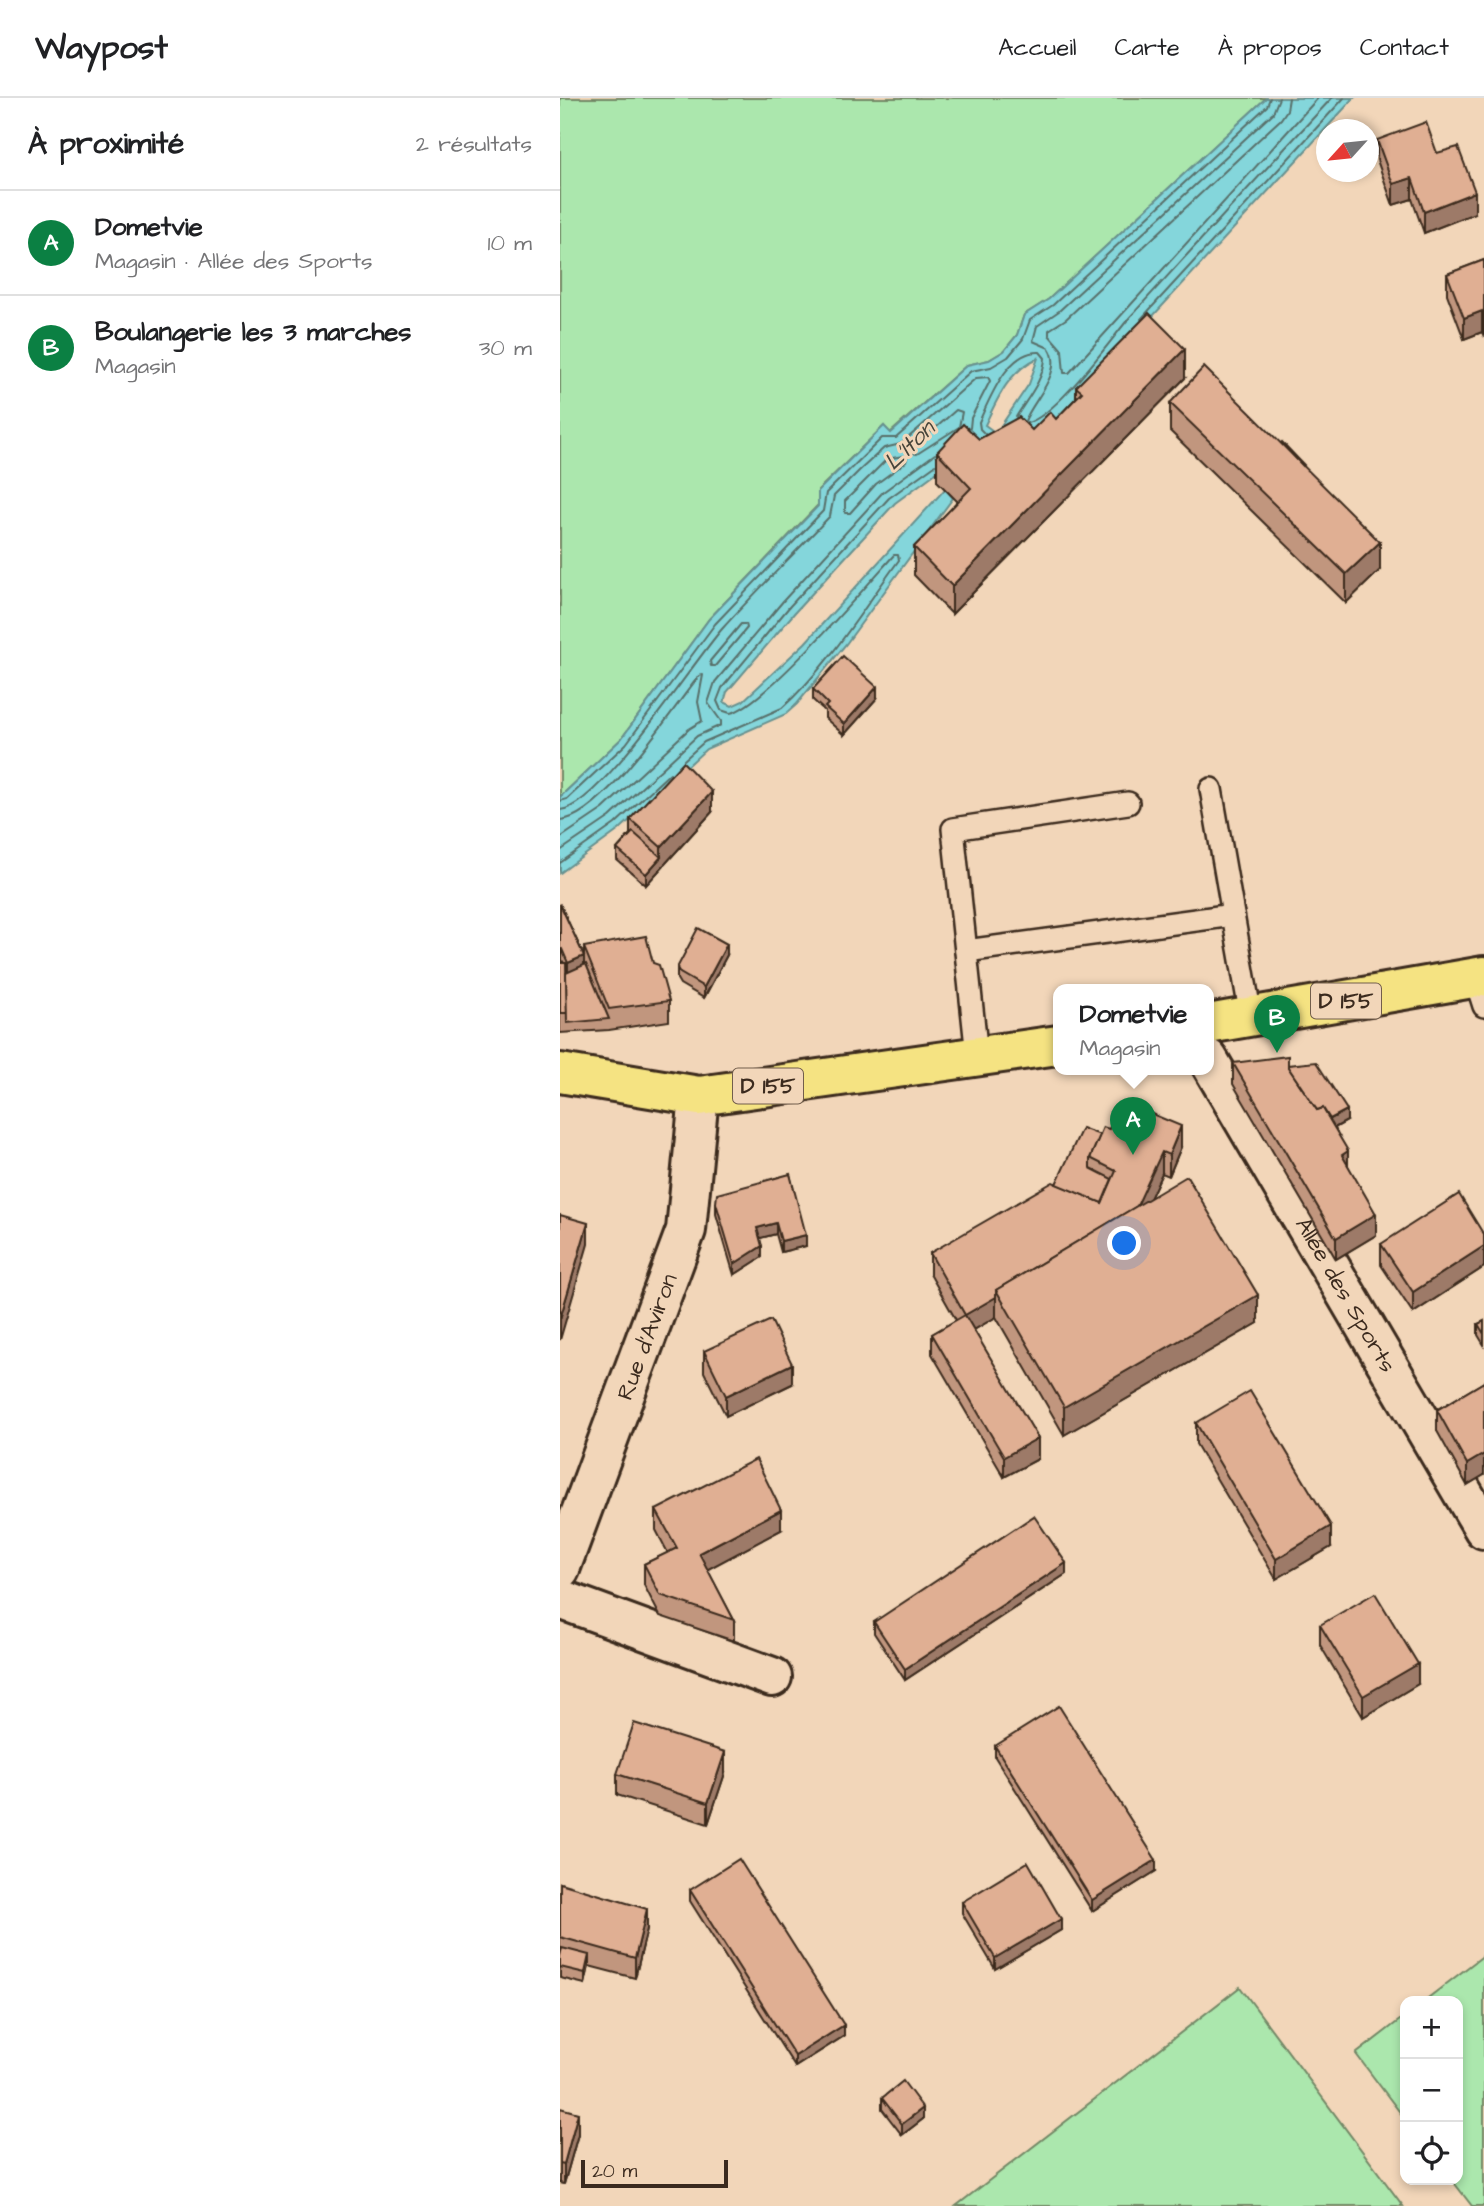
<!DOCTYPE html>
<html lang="fr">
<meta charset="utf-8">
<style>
body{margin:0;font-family:"Architects Daughter",sans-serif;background:#f6f6f6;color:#202124}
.controls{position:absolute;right:21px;bottom:21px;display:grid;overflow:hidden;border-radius:14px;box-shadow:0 4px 10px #0003}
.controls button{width:63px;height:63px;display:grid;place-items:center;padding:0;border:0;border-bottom:2px solid #e0e0e0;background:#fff;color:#202124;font:35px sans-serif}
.compass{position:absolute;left:756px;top:21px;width:63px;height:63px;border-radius:50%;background:#fff;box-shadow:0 4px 10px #0003;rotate:243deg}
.scale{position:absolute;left:21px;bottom:18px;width:147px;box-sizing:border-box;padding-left:7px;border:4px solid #3b2a1e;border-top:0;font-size:19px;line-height:24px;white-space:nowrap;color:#3b2a1e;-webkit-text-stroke:5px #f2d6b9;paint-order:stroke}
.you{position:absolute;left:565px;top:1146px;width:24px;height:24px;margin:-18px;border:5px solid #fff;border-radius:50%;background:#1a73e8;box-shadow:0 0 0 10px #1a73e833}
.badge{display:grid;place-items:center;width:46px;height:46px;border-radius:50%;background:#0b8043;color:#fff;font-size:23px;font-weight:700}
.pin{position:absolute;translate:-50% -58px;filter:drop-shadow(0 2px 4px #0008)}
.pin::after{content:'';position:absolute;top:37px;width:24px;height:21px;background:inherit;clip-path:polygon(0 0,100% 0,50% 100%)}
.popup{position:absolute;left:493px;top:886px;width:161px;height:91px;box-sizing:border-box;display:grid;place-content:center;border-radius:14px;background:#fff;filter:drop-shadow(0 2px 5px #0005);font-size:23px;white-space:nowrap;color:#757577}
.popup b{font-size:26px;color:#202124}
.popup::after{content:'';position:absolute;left:50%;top:100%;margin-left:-14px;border:14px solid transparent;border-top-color:#fff}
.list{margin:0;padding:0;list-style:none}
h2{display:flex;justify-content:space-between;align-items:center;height:91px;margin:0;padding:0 28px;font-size:30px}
h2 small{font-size:23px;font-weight:400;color:#757577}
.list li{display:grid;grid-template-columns:46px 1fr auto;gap:21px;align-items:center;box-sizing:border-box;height:105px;padding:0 28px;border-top:2px solid #e0e0e0}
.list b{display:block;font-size:26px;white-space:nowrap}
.list p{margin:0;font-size:23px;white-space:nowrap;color:#757577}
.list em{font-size:23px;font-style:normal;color:#757577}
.icon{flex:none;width:38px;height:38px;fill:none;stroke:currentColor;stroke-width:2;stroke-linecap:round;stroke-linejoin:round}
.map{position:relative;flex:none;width:924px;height:2108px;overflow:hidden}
header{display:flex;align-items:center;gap:42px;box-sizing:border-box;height:98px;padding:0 35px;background:#fff;border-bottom:2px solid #e0e0e0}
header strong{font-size:33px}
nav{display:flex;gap:38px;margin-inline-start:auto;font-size:24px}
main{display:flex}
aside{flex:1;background:#fff}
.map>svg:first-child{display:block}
.green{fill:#abe7ad;stroke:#738866;stroke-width:2}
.water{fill:#84d6db;stroke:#67918f;stroke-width:2;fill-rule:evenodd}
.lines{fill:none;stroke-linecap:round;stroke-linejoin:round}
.shore{stroke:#586f6a;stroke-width:2}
.lane-casing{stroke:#3b2a1e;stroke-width:26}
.street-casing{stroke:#3b2a1e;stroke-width:44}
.primary-casing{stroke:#3b2a1e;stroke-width:44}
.lane{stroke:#f2d6b9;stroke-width:21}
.street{stroke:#f2d6b9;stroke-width:38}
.primary{stroke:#f5e382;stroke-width:38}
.wall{fill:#c1967e;stroke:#3b2a1e;stroke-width:2}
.shaded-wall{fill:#9d7a67;stroke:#3b2a1e;stroke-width:2}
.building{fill:#e0af93;stroke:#3b2a1e;stroke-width:2}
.labels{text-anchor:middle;stroke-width:6;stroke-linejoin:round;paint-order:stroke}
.shield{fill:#f2d6b9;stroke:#725e4c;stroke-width:2}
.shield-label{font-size:21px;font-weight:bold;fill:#3b2a1e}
.street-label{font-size:23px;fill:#3b2a1e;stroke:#f2d6b9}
.water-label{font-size:24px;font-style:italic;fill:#46443a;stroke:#f2d6b9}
</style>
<header>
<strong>Waypost</strong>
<nav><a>Accueil</a><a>Carte</a><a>À propos</a><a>Contact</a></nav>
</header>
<main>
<aside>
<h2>À proximité<small>2 résultats</small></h2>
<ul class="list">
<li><span class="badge">A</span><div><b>Dometvie</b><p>Magasin · Allée des Sports</p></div><em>10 m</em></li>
<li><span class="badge">B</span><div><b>Boulangerie les 3 marches</b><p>Magasin</p></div><em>30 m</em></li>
</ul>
</aside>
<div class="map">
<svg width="924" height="2108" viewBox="0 0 924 2108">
<rect width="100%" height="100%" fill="#f2d6b9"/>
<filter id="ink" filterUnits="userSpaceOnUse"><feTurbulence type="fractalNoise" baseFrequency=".0143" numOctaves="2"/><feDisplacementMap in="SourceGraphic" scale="14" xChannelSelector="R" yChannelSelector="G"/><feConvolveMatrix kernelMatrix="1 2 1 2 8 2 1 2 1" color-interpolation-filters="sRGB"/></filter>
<g filter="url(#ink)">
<g class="green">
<polygon points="0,0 706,0 489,201 464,217 457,237 444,253 429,262 407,267 330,335 324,328 258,392 258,407 149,521 61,641 0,699"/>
<polygon points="924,1857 924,2108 912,2108 892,2082 898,2082 898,1903 864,1903"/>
<polygon points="680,1889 843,2108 396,2108"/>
<polygon points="845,1918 845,2021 796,1956"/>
</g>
<path class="water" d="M706 0H794L485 335 403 355 335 405 236 513 167 594 164 604 172 608 183 603 245 545 385 391 393 400 286 546 237 606 226 616 146 651 59 732 0 775V699L61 641 149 521 258 408V393L324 328 331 335 407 267 429 262 444 253 457 237 464 217 489 201ZM478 260 469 286 436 335 425 327C438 299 449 273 478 260Z"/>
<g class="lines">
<g class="shore">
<polyline points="729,0 727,12 721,21 506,221 489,232 489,237 502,252 504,275 509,275 758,0"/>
<polyline points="581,221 784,0"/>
<polygon points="396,312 402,314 399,329 357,356 353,355 353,350"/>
<path d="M465 323C473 302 505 273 489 250L473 243 477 228 499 213 713 15 719 0"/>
<path d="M467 325C496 318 549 244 570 219 637 146 704 72 772 0"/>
<path d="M425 336 420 331 419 324C430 300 448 252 480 254L485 260C484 281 467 301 456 319"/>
<polygon points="343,358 347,359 346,364 316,386 290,415 285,415 285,403 327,361"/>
<polygon points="181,526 186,526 187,530 155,568 151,568 150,563"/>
<path d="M124 662 144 644 222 610C268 569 303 511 339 462L338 457H334C307 487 202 610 170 615L161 612 157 603 162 590 230 508 329 400 375 367"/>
<polyline points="0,703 7,701 66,646 155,526 263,413 266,395 322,340 336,340 411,273 431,269 448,259 463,241 470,222 493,207 707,8 710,0"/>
<path d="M0 712C39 710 133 564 162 531 197 492 234 456 270 418L274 398 300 372 324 350 341 346 416 280 428 279 430 283 411 320 410 330"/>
<path d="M0 722C41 721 113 610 139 578L143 577 138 604 142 623 129 631 43 711 0 740"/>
<polyline points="0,753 50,719 137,638 161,627 161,623 148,605 155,584 224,502 323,394 375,356"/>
<polyline points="0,765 55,726 110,675"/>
</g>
<defs>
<g id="lane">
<polyline points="651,691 691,919"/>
<polyline points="406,853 673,817"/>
<polyline points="915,880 924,908"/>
<polyline points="417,958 393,731 568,705"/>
</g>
<g id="street">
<path id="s1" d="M648 961 924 1431"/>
<path id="s2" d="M0 1471 126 1132 139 998"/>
<polyline points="0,1501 212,1579"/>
</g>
<g id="primary">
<polyline points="648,926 924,878"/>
<polyline points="0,975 139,998 498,947"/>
</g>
</defs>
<use href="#lane" class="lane-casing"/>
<use href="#street" class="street-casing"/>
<use href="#primary" class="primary-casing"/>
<use href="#lane" class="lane"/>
<use href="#street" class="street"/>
<use href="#primary" class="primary"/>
</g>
<g class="wall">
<polygon points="817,42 877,55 915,115 864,135 852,101 833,107 817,62"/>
<polygon points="924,162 924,239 922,234 904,241 887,196 887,176"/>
<polygon points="625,280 392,516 354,477 354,449 398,404 377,383 377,354 419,341 472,332 496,321 516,300 516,289"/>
<polygon points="610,305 744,369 820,472 786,505 610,333"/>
<polygon points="253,591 317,600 284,637 265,620 265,613 253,602"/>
<polygon points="152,714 86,787 57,762 57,751 70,736 70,721"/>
<polygon points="0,806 24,858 24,849 93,865 109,903 109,923 49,932 0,935 0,865 4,865 2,862 0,863"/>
<polygon points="167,857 144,900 120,886 117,881 117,870"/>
<polygon points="673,965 787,1023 775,1030 788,1068 816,1137 776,1161 673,986"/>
<polygon points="549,1031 621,1049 609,1078 602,1075 590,1100 698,1225 504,1337 436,1219 414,1232 478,1361 444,1379 372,1256 372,1236 396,1222 370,1176 370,1155 496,1086 540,1037"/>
<polygon points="230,1076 246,1148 221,1154 216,1136 200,1140 202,1159 174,1177 156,1116 156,1105"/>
<polygon points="924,1137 924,1169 853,1215 821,1167 821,1146"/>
<polygon points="924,1223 924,1247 918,1237 918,1226"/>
<polygon points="144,1253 232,1286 166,1318 144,1274"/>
<polygon points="924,1284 924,1377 907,1387 877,1333 877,1312"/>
<polygon points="636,1325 771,1449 716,1481 636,1346"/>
<polygon points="96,1412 221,1432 147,1471 174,1522 174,1543 100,1518 84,1487 84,1466 108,1455 96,1432"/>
<polygon points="506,1476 345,1582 314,1535 314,1524"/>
<polygon points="760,1527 858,1586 803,1619 760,1547"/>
<polygon points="435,1648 596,1773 532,1813 435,1659"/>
<polygon points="165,1675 148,1726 57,1697 57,1676"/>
<polygon points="0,1785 87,1831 75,1880 29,1868 25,1886 0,1880"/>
<polygon points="130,1792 284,1938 235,1969 130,1803"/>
<polygon points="402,1804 501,1832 435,1871 402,1815"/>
<polygon points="322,2000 363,2021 342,2037 322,2011"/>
<polygon points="0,2010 18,2036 4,2086 0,2085"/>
</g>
<g class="shaded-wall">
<polygon points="852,80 852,101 833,107 833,86"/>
<polygon points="915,94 915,115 864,135 864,114"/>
<polygon points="922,213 922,234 904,241 904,220"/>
<polygon points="625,251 625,280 392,516 392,488"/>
<polygon points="820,444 820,472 786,505 786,476"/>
<polygon points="317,589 317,600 284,637 284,626"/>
<polygon points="152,694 152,714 86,787 86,776 101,759 101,749"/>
<polygon points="167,846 167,857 144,900 144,889"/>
<polygon points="2,851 2,862 0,863 0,852"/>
<polygon points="24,858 24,869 8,876 8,865"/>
<polygon points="787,1012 787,1023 765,1035 765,1024"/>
<polygon points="621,1028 621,1049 609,1078 609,1057"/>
<polygon points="788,1053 788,1074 782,1057"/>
<polygon points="602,1054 602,1075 572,1139 448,1212"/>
<polygon points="816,1116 816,1137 776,1161 776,1140"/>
<polygon points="28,1125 28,1146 0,1242 0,1221"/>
<polygon points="216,1125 216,1136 197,1141 197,1130"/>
<polygon points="246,1137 246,1148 221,1154 221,1143"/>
<polygon points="202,1148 202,1159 174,1177 174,1166"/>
<polygon points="924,1148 924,1169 853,1215 853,1194"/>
<polygon points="698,1197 698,1225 504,1337 504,1309"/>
<polygon points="436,1199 436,1219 405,1237 405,1217"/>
<polygon points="232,1266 232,1286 166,1318 166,1298"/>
<polygon points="478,1340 478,1361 444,1379 444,1359"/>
<polygon points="924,1356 924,1377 907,1387 907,1366"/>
<polygon points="221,1412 221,1432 139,1476 139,1455"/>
<polygon points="771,1428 771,1449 716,1481 716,1461"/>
<polygon points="506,1465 506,1476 345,1582 345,1571"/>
<polygon points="858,1566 858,1586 803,1619 803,1598"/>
<polygon points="165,1654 165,1675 148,1726 148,1705"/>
<polygon points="596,1762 596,1773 532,1813 532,1802"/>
<polygon points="87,1811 87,1831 75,1880 75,1860"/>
<polygon points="501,1821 501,1832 435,1871 435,1860"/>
<polygon points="29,1857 29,1868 25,1886 25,1875"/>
<polygon points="284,1927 284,1938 235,1969 235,1958"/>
<polygon points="363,2010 363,2021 342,2037 342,2026"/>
<polygon points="18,2015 18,2036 4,2086 4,2066"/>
</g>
<g class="building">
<polygon points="866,24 877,55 898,49 915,94 864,114 852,80 833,86 817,42"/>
<polygon points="924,162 924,218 922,213 904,220 887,176"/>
<polygon points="589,215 625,251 392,488 354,449 411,390 377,354 403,326 419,341 459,319 472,332 490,314 496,321 522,294 516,289"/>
<polygon points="644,269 820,444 786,476 610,305"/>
<polygon points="722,344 744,367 743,368 721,345"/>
<polygon points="283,558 317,589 284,626 265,609 268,606 253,591"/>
<polygon points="123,664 152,694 101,749 70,721"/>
<polygon points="73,734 101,759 86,776 57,751"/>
<polygon points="0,806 24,858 8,865 2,851 0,852"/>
<polygon points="138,830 167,846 144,889 120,875 117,870"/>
<polygon points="86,838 93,865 99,867 109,903 49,911 24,849"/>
<polygon points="0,865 6,865 7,915 0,915"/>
<polygon points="26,866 49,921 7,925 6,875"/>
<polygon points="728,958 728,969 757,1012 763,1010 765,1014 788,1053 782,1057 816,1116 776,1140 673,965"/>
<polygon points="756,964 787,1012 770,1021 763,1010 757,1012 728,969 728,967"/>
<polygon points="563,1004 621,1028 609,1057 602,1054 577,1108 436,1192 436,1199 405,1217 478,1340 444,1359 372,1236 405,1217 370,1155 493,1084 542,1105 556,1073 530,1060 543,1029 549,1031"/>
<polygon points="522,1030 540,1037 530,1060 530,1070 552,1081 542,1105 496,1086"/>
<polygon points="230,1076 246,1137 221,1143 216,1125 197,1130 202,1148 174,1166 156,1105 157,1096"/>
<polygon points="627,1078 698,1197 504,1309 436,1192"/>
<polygon points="899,1096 924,1137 924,1148 853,1194 821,1146"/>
<polygon points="0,1117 28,1125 0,1221"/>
<polygon points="211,1222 232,1266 166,1298 144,1253"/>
<polygon points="924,1223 924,1236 918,1226"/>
<polygon points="924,1284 924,1356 907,1366 877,1312"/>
<polygon points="690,1293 771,1428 716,1461 636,1325"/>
<polygon points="196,1361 221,1412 139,1455 174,1522 100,1497 84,1466 117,1450 96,1412"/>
<polygon points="474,1418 506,1465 345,1571 314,1524"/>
<polygon points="815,1495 858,1566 803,1598 760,1527"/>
<polygon points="499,1608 596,1762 532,1802 435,1648"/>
<polygon points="74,1625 165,1654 148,1705 57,1676"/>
<polygon points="179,1761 284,1927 235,1958 130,1792"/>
<polygon points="468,1764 501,1821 435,1860 402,1804"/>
<polygon points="0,1785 87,1811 75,1860 0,1839"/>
<polygon points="2,1850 29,1857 25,1875 0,1869 0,1858"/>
<polygon points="343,1983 363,2010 342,2026 322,2000"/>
<polygon points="0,2010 18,2015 4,2066 0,2065"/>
</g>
</g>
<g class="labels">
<g class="shield">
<rect x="751" y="885.5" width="70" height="35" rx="5"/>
<rect x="173" y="970.5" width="70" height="35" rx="5"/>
</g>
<g class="shield-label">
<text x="786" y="910">D 155</text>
<text x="208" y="995">D 155</text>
</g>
<g class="street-label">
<text dy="8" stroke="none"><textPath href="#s1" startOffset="273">Allée des Sports</textPath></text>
<text dy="8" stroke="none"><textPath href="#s2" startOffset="248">Rue d'Aviron</textPath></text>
</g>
<g class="water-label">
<text transform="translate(349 347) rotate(-44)" y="8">L'Iton</text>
</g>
</g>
</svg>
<div class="controls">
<button>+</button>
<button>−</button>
<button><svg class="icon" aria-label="locate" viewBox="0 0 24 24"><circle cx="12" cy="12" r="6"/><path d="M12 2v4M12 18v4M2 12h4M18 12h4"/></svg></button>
</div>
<svg class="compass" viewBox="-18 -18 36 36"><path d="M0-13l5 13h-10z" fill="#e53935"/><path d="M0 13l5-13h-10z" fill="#757577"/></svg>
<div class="scale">20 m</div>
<div class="you"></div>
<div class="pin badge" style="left:573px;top:1057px">A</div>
<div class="popup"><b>Dometvie</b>Magasin</div>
<div class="pin badge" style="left:717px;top:955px">B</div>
</div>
</main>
